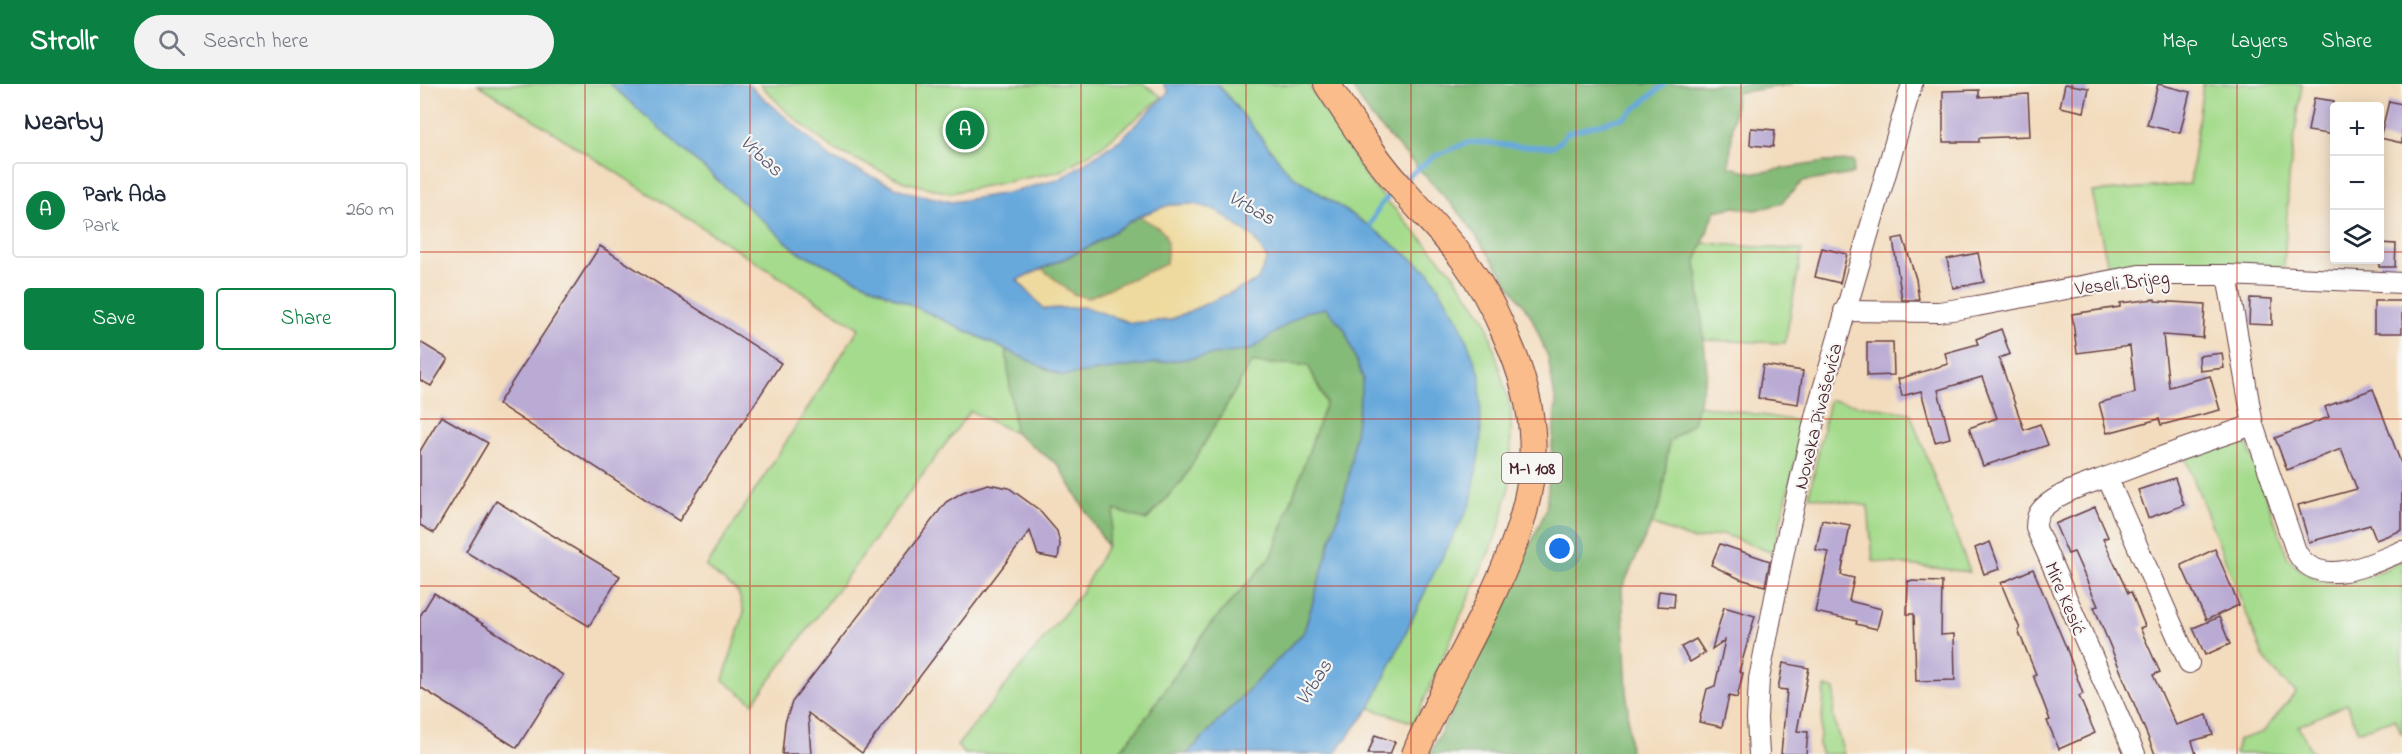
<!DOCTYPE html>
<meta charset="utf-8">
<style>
body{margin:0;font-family:"Indie Flower",sans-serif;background:#f2f2f3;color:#1f2937}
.controls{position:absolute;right:18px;top:18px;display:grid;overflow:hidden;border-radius:6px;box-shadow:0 3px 15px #0003}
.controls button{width:54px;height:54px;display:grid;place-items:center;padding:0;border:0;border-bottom:2px solid #e0e1e3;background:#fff;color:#1f2937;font:30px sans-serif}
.you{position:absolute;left:1140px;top:465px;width:21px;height:21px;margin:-15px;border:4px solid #fff;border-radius:50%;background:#1a73e8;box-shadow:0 0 0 9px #1a73e833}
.badge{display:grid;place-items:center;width:39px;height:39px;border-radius:50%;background:#0b8043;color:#fff;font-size:20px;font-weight:700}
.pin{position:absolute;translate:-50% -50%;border:3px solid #fff;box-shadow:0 2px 6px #0006}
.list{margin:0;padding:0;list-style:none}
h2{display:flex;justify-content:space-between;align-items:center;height:78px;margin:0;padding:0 24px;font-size:26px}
h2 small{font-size:20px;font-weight:400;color:#747a83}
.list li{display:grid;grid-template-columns:39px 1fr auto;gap:18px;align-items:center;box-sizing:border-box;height:96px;margin:0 12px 12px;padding:0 12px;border:2px solid #e0e1e3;border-radius:6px}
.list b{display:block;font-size:22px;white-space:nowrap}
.list p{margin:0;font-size:20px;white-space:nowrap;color:#747a83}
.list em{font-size:20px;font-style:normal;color:#747a83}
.actions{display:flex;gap:12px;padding:18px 24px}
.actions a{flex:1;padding:14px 0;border:2px solid #0b8043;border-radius:6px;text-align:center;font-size:21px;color:#0b8043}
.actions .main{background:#0b8043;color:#fff}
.icon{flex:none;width:33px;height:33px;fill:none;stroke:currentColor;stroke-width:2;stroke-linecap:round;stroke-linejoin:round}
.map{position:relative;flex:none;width:1982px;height:670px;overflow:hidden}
header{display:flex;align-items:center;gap:36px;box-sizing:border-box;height:84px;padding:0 30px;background:#0b8043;color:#fff}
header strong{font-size:28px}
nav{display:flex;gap:33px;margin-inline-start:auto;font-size:21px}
.search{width:420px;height:54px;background:#f2f2f3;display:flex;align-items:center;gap:15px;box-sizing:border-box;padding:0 21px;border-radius:33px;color:#747a83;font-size:22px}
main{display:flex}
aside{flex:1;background:#fff}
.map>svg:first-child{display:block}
.green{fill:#a5db8c;stroke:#787d5c;stroke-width:1.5}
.forest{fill:#84bb78;stroke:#676d52;stroke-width:1.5}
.sand{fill:#eeda9e;stroke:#9c7c64;stroke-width:1.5}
.water{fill:#68a9dc;stroke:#596484;stroke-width:1.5;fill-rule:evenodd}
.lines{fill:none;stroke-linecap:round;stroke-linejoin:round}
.stream{stroke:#68a9dc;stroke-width:5}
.building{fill:#baabd4}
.minor-casing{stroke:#633b41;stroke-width:22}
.major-casing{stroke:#633b41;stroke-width:28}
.minor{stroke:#fff;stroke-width:20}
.major{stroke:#f9bc8a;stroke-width:26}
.grid{fill:none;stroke:#c8321e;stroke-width:1.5;stroke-opacity:0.55}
.labels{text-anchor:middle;stroke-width:4.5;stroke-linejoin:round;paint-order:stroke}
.shield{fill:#f6f6f2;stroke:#7e6067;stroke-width:1.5}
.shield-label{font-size:18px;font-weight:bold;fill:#4a1f2b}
.street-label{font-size:20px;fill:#4a1f2b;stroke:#f6f6f2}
.water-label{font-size:21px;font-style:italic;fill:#565672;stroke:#f6f6f2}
</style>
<header>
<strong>Strollr</strong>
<div class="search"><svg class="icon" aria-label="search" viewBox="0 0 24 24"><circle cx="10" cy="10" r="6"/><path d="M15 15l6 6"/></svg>Search here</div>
<nav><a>Map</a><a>Layers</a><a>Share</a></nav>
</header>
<main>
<aside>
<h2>Nearby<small></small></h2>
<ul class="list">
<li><span class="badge">A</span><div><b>Park Ada</b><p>Park</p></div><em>260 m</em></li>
</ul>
<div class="actions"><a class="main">Save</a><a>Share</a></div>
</aside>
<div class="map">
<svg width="1982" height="670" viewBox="0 0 1982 670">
<rect width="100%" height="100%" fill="#f6f6f2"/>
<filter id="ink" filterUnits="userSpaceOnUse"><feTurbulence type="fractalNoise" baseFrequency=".0167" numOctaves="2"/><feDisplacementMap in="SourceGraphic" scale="12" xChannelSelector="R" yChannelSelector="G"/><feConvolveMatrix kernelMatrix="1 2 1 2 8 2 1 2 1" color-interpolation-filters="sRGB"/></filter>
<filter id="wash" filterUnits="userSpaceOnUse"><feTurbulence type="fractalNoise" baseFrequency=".008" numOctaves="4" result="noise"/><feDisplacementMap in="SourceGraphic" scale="24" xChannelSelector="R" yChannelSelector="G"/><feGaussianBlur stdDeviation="1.35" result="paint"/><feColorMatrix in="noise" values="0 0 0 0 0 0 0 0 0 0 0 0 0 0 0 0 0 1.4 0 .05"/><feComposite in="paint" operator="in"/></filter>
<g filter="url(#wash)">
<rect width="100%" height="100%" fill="#f3dcbd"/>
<g class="green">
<polygon points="58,0 190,0 377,167 586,266 595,349 550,327 333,619 303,596 324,528 318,508 286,483 439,244"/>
<polygon points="340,0 724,0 742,13 682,62 641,87 530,109 485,98 413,65 367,28"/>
<polygon points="798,0 888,0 949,97 1031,187 1066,236 1091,326 1091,394 1079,445 994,639 950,624 1013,491 1051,419 1010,189 951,143 870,90"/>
<polygon points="1783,0 1882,0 1869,93 1864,183 1754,178 1689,188 1672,108 1770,100"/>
<polygon points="1283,159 1382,166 1365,259 1284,256 1276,177"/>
<polygon points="831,279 888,281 906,319 852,472 789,542 718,645 697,670 545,670 537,662 661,509 687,462 695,426 727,436 763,396"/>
<polygon points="1409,316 1490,329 1550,488 1453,477 1448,422 1389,412"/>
<polygon points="1278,321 1385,338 1353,469 1303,450 1274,456 1231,440 1241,419 1249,358 1273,339"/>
<path d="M1825 353 1868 474C1906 515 1938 499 1982 477V651L1975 635 1938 647 1927 620 1878 642 1893 670H1815L1818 656 1843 648 1876 608 1861 595 1843 572 1765 373Z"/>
<polygon points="1405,603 1415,605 1413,633 1424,670 1401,670 1399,660"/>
</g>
<g class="forest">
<polygon points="930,0 1373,0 1316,9 1309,83 1335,89 1405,78 1434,77 1433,90 1382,98 1360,120 1335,126 1314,123 1295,127 1276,177 1287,288 1273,339 1249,358 1241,419 1202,504 1210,670 1010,670 1061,569 1126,426 1136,320 1128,273 1111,232 1043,133 952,34"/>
<polygon points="719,132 744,147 748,161 746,180 667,214 653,210 622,185 667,164"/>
<polygon points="906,224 924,244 943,294 928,398 884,548 767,670 697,670 718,645 789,542 852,472 906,318 888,281 831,279 763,396 726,436 695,426 687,462 638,381 595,349 586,266 642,292 830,266 885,228"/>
</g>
<path class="sand" d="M774 120 796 126 835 155 847 175 837 197 750 236 711 239 665 223 624 225 597 196 622 185 653 210 667 214 746 180C750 147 746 148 719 132L749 121Z"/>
<path class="water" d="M190 0H328L411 74 484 107 532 118 587 109 640 95 700 56 749 8 743 0H798L870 90 951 143 1010 189 1039 237 1060 290 1061 357 1051 419 1013 491 950 624 914 670H767L884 548 928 398 943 294 924 244 906 224 885 228 830 266 642 292 377 167ZM774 120 796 126 835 155 847 175 837 197 750 236 711 239 665 223 624 225 597 196 667 164 719 132 749 121Z"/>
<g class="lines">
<g class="stream">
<polyline points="984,96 1013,73 1046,59 1060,58 1094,62 1132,63 1140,58 1147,49 1205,33 1245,0"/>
<polyline points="947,147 960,121 973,107"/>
</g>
</g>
<g id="blocks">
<g class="building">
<polygon points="1645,0 1669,4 1664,28 1640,23"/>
<polygon points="1738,0 1770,8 1760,49 1727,41"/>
<polygon points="1559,6 1559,13 1608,10 1610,52 1559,54 1559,58 1523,58 1523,7"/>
<polygon points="1894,14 1914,17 1914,51 1888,47"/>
<polygon points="1969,17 1982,20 1982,59 1960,54"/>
<polygon points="1331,44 1355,46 1353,63 1330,61"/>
<polygon points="1483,153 1496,195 1499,216 1482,216 1473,155"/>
<polygon points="1959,159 1976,160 1975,183 1959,183"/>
<polygon points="180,162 361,279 259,437 78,320"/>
<polygon points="1402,164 1427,170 1420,199 1395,193"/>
<polygon points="1558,169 1564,198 1533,204 1527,175"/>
<polygon points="1830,214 1852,215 1852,241 1829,240"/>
<polygon points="1735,215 1735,217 1785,220 1783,254 1743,251 1749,303 1790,292 1800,326 1741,341 1739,335 1687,349 1679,319 1715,309 1710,262 1657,269 1652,230 1700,223 1700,219"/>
<rect x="1954" y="217" width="28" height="32"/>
<polygon points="1581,245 1590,270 1579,274 1604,346 1620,340 1628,361 1563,382 1549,344 1577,334 1562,293 1518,306 1530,354 1515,358 1501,307 1482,312 1478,295 1528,280 1525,269 1558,260 1556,255"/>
<polygon points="0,258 28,275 11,302 0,296"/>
<polygon points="1447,258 1473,258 1474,291 1447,292"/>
<polygon points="1802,269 1804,284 1780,287 1779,272"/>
<polygon points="1343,281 1383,287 1378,320 1338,314"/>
<polygon points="1953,305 1982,382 1982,446 1956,456 1950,441 1889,458 1878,421 1937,405 1921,365 1867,386 1855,354 1909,333 1905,323"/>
<polygon points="21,332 68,359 14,449 0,441 0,367"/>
<polygon points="1755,394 1764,421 1728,434 1718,406"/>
<polygon points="568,400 589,404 618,425 637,447 640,460 638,475 618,471 610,447 442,669 388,629 391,670 362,670 365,639 372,618 526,418 543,408"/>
<polygon points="76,417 200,492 169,542 46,468"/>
<polygon points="1675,423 1688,453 1683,455 1708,509 1711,508 1725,542 1720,544 1740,588 1733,591 1756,641 1787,631 1793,651 1772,657 1776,670 1735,670 1674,523 1678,522 1654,468 1648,470 1635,440"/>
<polygon points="1402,436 1430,441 1421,491 1434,494 1429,517 1462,525 1457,545 1436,540 1437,537 1395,528 1409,468 1396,466"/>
<polygon points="1570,458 1580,485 1564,490 1555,464"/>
<polygon points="1300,460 1350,477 1345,502 1320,495 1291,481"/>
<polygon points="1795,465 1819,521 1786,536 1761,481"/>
<polygon points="1613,485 1646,563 1663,610 1659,612 1675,649 1639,665 1627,637 1630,636 1613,591 1616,590 1598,546 1600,545 1581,499"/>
<polygon points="1488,497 1522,498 1521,551 1534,550 1535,596 1496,597 1494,530 1487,530"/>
<polygon points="1239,507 1255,509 1254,523 1237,522"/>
<polygon points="14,509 143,591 97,664 0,603 0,532"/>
<polygon points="1304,523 1335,532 1319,588 1323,589 1317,614 1309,612 1302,643 1279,638 1287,605 1295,602 1305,556 1292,565"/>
<polygon points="1799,533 1810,560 1785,571 1773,544"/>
<polygon points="1276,555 1285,569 1270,578 1261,563"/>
<polygon points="1363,579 1389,584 1377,647 1388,648 1386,670 1361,670 1367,606 1358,605"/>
<polygon points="955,651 975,658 970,670 948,670"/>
</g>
</g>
</g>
<g filter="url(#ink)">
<use href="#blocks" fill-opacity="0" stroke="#633b41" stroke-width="1.5"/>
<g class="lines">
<defs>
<g id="minor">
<polyline points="1424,227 1519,228 1557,222 1719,191 1807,191 1982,199"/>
<path d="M1833 341 1876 467C1897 507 1951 480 1982 467"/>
<polyline points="1687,393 1769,579"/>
<polyline points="1339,670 1337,635 1339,595 1366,457 1396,329 1492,0"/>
<path d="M1715 670 1616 444C1616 436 1617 430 1623 424 1641 407 1668 400 1690 392 1737 374 1785 357 1833 341L1807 191"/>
</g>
<path id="major" d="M907 0C929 34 951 69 978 100 999 126 1023 149 1043 175 1060 198 1074 224 1085 250 1119 325 1122 388 1092 465 1065 536 1023 600 995 670"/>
</defs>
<use href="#minor" class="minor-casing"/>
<use href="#major" class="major-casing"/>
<use href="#minor" class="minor"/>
<use href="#major" class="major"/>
</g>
</g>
<path class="grid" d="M165 0V670M330 0V670M496 0V670M661 0V670M826 0V670M991 0V670M1156 0V670M1321 0V670M1486 0V670M1652 0V670M1817 0V670M0 168H1914M1960 168H1982M0 335H1982M0 502H1982"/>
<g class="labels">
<rect class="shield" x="1082" y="369" width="60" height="30" rx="4.5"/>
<g class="shield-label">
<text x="1112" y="390">M-I 108</text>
</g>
<g class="street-label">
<text transform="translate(1702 198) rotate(-7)" y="7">Veseli Brijeg</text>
<text transform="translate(1397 332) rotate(-76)" y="7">Novaka Pivaševića</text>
<text transform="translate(1646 514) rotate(67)" y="7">Mire Kesić</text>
</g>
<g class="water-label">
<text transform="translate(342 71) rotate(43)" y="7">Vrbas</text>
<text transform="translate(832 123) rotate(29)" y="7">Vrbas</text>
<text transform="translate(893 598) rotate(-57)" y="7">Vrbas</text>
</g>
</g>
</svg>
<div class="controls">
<button>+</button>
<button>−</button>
<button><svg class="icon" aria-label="layers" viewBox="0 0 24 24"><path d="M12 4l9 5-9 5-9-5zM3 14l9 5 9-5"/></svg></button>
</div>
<div class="you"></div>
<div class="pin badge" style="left:545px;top:46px">A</div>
</div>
</main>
